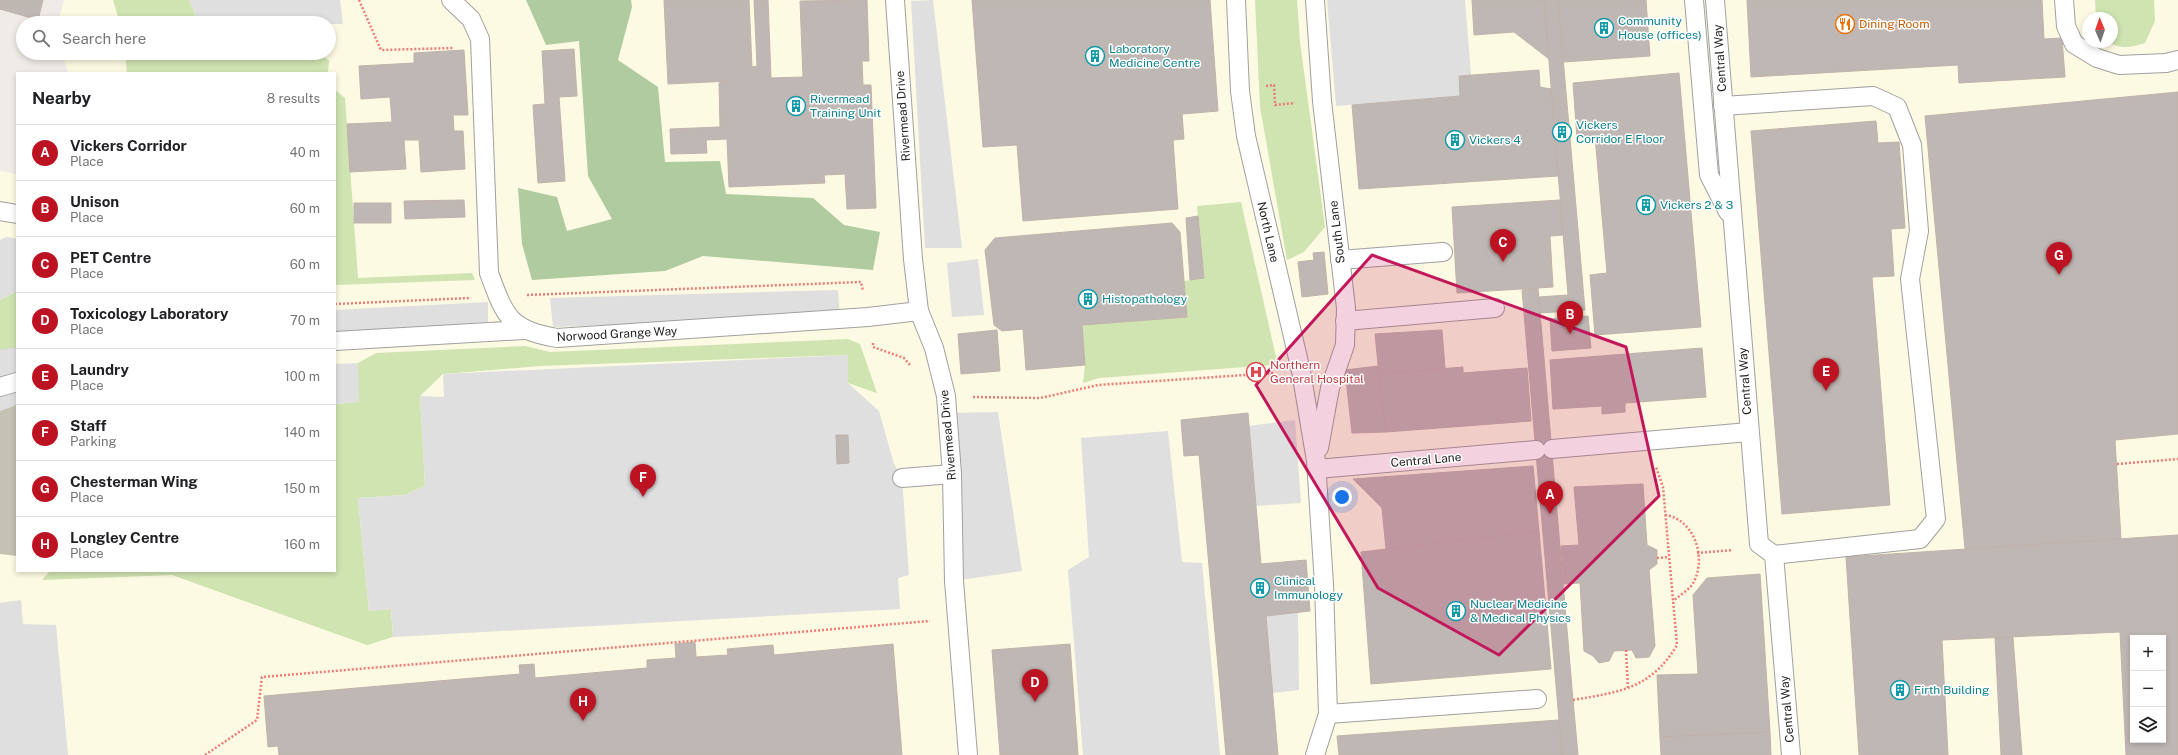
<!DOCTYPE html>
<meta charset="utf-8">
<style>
body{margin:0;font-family:"Public Sans",sans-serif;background:#f6f6f6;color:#202124}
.controls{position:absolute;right:12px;bottom:12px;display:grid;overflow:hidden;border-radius:0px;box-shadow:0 2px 6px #0003}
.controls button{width:36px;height:36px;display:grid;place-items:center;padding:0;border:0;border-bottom:1px solid #e0e0e0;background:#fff;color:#202124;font:20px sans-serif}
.compass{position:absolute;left:2082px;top:12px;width:36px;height:36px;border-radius:50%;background:#fff;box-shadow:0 2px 6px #0003;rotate:358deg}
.you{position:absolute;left:1342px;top:497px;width:14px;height:14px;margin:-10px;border:3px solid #fff;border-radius:50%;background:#1a73e8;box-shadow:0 0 0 6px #1a73e833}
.badge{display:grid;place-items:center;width:26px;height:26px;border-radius:50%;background:#bd1221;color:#fff;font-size:13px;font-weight:700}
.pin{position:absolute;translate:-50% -33px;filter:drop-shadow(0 1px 2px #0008)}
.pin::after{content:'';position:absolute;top:21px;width:14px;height:12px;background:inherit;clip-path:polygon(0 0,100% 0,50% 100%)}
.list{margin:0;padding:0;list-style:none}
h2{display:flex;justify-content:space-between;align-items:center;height:52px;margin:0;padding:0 16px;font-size:17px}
h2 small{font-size:13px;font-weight:400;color:#757577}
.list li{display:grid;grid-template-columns:26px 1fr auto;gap:12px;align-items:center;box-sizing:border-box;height:56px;padding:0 16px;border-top:1px solid #e0e0e0}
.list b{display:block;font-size:15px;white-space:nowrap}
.list p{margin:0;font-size:13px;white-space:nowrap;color:#757577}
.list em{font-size:13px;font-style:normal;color:#757577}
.icon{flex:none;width:22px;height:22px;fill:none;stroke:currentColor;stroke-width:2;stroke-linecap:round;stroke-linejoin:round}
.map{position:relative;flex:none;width:2178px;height:755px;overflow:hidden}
.search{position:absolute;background:#fff;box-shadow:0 2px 6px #0003;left:16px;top:16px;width:320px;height:44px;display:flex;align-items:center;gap:10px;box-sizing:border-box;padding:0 14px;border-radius:22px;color:#757577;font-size:15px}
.panel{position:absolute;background:#fff;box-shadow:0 2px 6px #0003;left:16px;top:72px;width:320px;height:500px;border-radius:0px}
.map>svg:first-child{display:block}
.education{fill:#fcfae2;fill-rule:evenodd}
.construction{fill:#c3c2b3}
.grass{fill:#cfe4b1}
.forest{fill:#b0cb9f}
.parking{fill:#dfdfdf}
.building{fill:#bfb7b3;stroke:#c0b2aa;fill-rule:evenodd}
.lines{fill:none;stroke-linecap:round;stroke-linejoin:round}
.lane-casing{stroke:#a0a0a0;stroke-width:20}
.path{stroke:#ed7b79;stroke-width:2.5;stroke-dasharray:2 2;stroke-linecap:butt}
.lane{stroke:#fff;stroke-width:18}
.marked{fill:#c2185b;fill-opacity:0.2;stroke:#c2185b;stroke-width:3;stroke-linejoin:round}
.labels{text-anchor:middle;stroke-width:3;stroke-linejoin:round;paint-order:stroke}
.culture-label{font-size:12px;fill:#0d838f;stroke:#fff;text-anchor:start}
.food-label{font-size:12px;fill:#c56008;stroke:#fff;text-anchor:start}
.street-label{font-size:12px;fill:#1f1f1f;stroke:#fff}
.health-label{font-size:12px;fill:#be3a42;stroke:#fff;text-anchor:start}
</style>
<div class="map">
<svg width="2178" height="755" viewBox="0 0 2178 755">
<rect width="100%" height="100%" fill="#efece7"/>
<path class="education" d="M64 0H2178V755H0V171L17 174V571H335V73H68L62 53H329V23H58ZM2088 18H2112V42H2088ZM2133 638H2163V740H2133Z"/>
<polygon class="construction" points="17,342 17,556 0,554 0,347"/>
<g class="grass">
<polygon points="113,0 189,0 199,23 120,23"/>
<polygon points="1255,0 1297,0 1300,42 1325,227 1304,252 1287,260 1260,107"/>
<path d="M2095 0H2154L2155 21 2145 43C2132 47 2121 50 2108 42H2112V18H2096Z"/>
<polygon points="125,53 317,53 329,60 328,73 127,73"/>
<polygon points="335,90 345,98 358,278 472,273 475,280 335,285"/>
<polygon points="1241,202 1276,357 1273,365 1099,378 1083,383 1085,365 1082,325 1187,317 1184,281 1204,278 1197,206"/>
<polygon points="17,291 17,347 0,350 0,300"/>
<polygon points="848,339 860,344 877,393 848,383 847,355 540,366 443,374 420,396 425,486 405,495 358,498 369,611 391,609 393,637 367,645 172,575 42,580 50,571 335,571 335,404 358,402 358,363 376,353 525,346 550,352"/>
</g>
<polygon class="forest" points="526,0 631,0 632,7 618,60 658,87 665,162 720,161 726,194 813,198 844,225 880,232 873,270 703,256 665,271 532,280 522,244 518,188 557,197 567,231 612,219 588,176 579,41 546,45"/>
<g class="parking">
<polygon points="189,0 340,0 343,24 199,23"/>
<polygon points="933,0 962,248 925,248 911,1"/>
<polygon points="1327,0 1465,0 1471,75 1459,76 1460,96 1336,106"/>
<polygon points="6,237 17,239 17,291 0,300 0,240"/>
<polygon points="978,259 984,315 952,317 947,263"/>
<polygon points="838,290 840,317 553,327 550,298"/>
<polygon points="488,302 488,322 335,333 335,310"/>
<polygon points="17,347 17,405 0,411 0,350"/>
<polygon points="848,355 848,383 879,411 894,464 902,478 909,575 898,578 900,609 393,637 391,609 369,611 358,498 405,495 425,486 420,396 444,397 443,374"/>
<polygon points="358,363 359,402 335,404 335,364"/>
<polygon points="998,412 1022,571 954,581 947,413"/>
<polygon points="1295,420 1301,503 1256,506 1249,426"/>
<polygon points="1168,431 1182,562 1202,563 1220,755 1083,755 1068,570 1089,557 1081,438"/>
<polygon points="21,600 23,624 56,625 68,755 0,755 0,603"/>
<polygon points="1298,612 1299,690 1272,693 1266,616"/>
</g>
<g class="building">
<polygon points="0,0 43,0 38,20 0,9"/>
<polygon points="664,0 749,0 752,67 757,66 754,0 768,0 771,78 803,77 800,1 867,0 869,61 862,61 863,85 871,85 876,208 847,209 845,174 824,175 825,183 729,187 727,139 706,140 707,153 671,154 670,129 720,127 719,83 730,81 668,84"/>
<polygon points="972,0 1210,0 1218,111 1182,114 1184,139 1173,140 1178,209 1023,221 1017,145 983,147"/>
<polygon points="1472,0 1544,0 1549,59 1514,32 1474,35"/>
<polygon points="1544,0 1558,0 1585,310 1540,313 1539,297 1568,295"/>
<polygon points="1558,0 1646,0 1650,56 1564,62"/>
<polygon points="1747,0 2042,0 2044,39 2062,38 2065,77 1959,83 1958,65 1751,77"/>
<polygon points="574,49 577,96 559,97 565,181 538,183 533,105 545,104 542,51"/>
<polygon points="464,50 468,115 453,115 454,131 463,131 465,169 421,172 419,140 404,140 406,169 350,172 347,124 392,122 390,97 361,99 359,66 414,63 414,53"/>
<polygon points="1539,70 1540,87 1551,89 1558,176 1359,189 1352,105 1460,96 1459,76"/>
<polygon points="1679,73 1701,327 1595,335 1590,275 1607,273 1595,136 1577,138 1573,83"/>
<polygon points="2178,92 2178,434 2115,440 2121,539 1965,549 1925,116"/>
<polygon points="1876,121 1878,143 1899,142 1905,228 1891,229 1894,276 1872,277 1890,505 1782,514 1751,131"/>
<polygon points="464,200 465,217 405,219 404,201"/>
<polygon points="1560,200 1563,235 1550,236 1553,287 1457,293 1452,207"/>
<rect x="354" y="203" width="37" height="20"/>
<polygon points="1198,216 1204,278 1190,280 1186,218"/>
<polygon points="1172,223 1180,232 1187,317 1082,325 1085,365 1026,370 1023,329 1002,331 994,325 985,250 995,238"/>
<polygon points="1324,252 1328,294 1302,297 1298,262 1314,260 1313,253"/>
<polygon points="1538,288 1573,700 1578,755 1562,755 1522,290"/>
<polygon points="1588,316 1591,348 1552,351 1550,319"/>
<polygon points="997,330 1000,371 961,374 958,334"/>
<polygon points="1442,330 1445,368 1379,374 1375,334"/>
<polygon points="1702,348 1706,397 1625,403 1625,412 1602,414 1602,406 1553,409 1550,360"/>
<polygon points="1378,366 1386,432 1352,433 1345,370"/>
<polygon points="1463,367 1463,373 1527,368 1531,421 1386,432 1379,374"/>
<polygon points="1248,413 1261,564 1306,560 1310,611 1266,616 1278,755 1226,755 1199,455 1184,456 1181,420"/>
<polygon points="836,435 848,435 849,463 837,464"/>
<polygon points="1533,466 1539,531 1386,549 1382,508 1353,479"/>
<polygon points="1643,484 1647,545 1657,550 1657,564 1649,570 1655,646 1649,657 1636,658 1632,650 1614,651 1609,661 1599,663 1593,656 1584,651 1580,583 1564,584 1561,546 1579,545 1574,487"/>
<polygon points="1539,531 1551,669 1371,684 1361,552"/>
<path d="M2178 535V755H2126L2120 632 1942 640 1948 755H1859L1846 557ZM2133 638H2163V740H2133Z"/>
<polygon points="1760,574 1770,732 1660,737 1657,675 1698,674 1693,595 1707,578"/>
<polygon points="2013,637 2022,755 2001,755 1995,638"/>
<polygon points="695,642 696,657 728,655 727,649 773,645 774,655 893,644 902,755 279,755 278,746 268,747 264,696 520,674 519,665 534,664 535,678 647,668 647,660 676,658 675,644"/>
<polygon points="1070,644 1078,755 1000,755 992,650"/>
<polygon points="1559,720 1562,755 1339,755 1337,736"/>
<polygon points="1770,732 1771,755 1661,755 1660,737"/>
</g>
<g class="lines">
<defs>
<g id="lane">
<path d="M451 0 471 19 480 39 489 273C505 316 509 330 557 338L868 317 919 311"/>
<polyline points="895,0 913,259 919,311 934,348 946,396 952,474 954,581 968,755"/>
<polyline points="1236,0 1240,91 1246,136 1301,371 1316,461 1324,584 1328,714 1315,755"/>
<polyline points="1315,0 1322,101 1346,308 1345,345 1330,388 1319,448"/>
<polyline points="1694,0 1709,175 1728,212"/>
<polyline points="1715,0 1759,544 1774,555 1791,755"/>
<polyline points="2064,0 2066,26 2074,44 2097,58 2119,65 2166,63 2178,60"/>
<polyline points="1723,106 1873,96 1897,107 1912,145 1919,231 1910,279 1936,519 1920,539 1774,555"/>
<polyline points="0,211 17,214"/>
<polyline points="1340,260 1443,252"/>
<polyline points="1345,321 1495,308"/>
<polyline points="335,341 524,330"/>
<polyline points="0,387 17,382"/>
<polyline points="1552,449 1749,432"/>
<polyline points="1317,469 1536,450"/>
<polyline points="902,478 952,474"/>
<polyline points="1328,714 1537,699"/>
</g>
</defs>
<use href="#lane" class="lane-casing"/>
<g class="path">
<polyline points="359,0 381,50 454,48"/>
<polyline points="1266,86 1274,85 1275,105 1295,103"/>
<polyline points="527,295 861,282 863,291"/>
<polyline points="335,304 470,298"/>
<polyline points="873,343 873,347 904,358 910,365"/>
<polyline points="973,397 1040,398 1098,385 1274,373"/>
<polyline points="2117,464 2178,459"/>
<path d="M1665 515C1695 519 1708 560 1692 585 1687 591 1679 596 1673 601"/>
<polyline points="1697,553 1733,550"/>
<polyline points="1657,558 1669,557"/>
<polyline points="1626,650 1628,689"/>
<path d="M1573 700C1619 692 1651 689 1677 645L1663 487 1656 467"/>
<polyline points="205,755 257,720 262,677 930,621"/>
</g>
<use href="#lane" class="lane"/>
</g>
<path class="marked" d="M1372 255 1626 347 1659 496 1499 655 1378 588 1256 385Z"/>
<defs>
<symbol id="restaurant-ring" viewBox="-11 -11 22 22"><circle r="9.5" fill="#fff" stroke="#e8710a" stroke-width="1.5"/><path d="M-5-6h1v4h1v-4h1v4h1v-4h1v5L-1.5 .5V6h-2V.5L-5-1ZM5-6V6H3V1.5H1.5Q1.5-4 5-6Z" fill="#e8710a"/></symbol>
<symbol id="building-ring" viewBox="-11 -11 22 22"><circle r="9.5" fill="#fff" stroke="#0f9aa8" stroke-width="1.5"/><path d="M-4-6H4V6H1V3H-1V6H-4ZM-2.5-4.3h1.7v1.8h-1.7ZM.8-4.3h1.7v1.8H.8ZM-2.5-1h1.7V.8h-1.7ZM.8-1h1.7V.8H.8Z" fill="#0f9aa8"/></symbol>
<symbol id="hospital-ring" viewBox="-11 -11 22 22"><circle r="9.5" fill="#fff" stroke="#e0444e" stroke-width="1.5"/><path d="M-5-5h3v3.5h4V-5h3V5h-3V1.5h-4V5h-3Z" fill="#e0444e"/></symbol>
</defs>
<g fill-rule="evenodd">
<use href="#restaurant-ring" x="1834" y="13" width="22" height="22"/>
<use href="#building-ring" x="1593" y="17" width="22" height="22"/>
<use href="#building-ring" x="1084" y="45" width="22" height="22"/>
<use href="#building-ring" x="785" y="95" width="22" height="22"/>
<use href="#building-ring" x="1551" y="121" width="22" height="22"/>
<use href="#building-ring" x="1444" y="129" width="22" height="22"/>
<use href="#building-ring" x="1635" y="194" width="22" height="22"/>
<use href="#building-ring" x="1077" y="288" width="22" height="22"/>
<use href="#hospital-ring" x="1245" y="361" width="22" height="22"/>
<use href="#building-ring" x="1249" y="577" width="22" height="22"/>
<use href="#building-ring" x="1445" y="600" width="22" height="22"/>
<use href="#building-ring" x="1889" y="679" width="22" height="22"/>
</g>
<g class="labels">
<g class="culture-label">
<text x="1618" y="25">Community<tspan x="1618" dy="14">House (offices)</tspan></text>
<text x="1109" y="53">Laboratory<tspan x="1109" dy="14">Medicine Centre</tspan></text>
<text x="810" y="103">Rivermead<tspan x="810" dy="14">Training Unit</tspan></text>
<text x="1576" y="129">Vickers<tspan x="1576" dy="14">Corridor E Floor</tspan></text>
<text x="1469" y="144">Vickers 4</text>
<text x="1660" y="209">Vickers 2 &amp; 3</text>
<text x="1102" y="303">Histopathology</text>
<text x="1274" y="585">Clinical<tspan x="1274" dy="14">Immunology</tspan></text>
<text x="1470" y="608">Nuclear Medicine<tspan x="1470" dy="14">&amp; Medical Physics</tspan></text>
<text x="1914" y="694">Firth Building</text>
</g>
<g class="food-label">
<text x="1859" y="28">Dining Room</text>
</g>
<g class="street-label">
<text transform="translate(1720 58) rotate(-94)" y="4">Central Way</text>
<text transform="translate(903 116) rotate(-94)" y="4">Rivermead Drive</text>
<text transform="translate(1268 232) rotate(77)" y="4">North Lane</text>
<text transform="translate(1337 232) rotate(-97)" y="4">South Lane</text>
<text transform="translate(617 334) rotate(-3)" y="4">Norwood Grange Way</text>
<text transform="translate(1745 381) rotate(-94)" y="4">Central Way</text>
<text transform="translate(948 435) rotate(-95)" y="4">Rivermead Drive</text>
<text transform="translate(1426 460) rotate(-5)" y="4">Central Lane</text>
<text transform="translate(1787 709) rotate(-95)" y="4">Central Way</text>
</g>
<g class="health-label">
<text x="1270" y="369">Northern<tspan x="1270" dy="14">General Hospital</tspan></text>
</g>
</g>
</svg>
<div class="controls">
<button>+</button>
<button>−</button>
<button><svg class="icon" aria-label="layers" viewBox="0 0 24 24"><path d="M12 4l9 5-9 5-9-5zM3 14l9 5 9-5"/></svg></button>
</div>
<svg class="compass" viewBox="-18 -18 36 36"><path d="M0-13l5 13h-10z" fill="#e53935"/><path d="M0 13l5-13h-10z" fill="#757577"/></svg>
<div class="you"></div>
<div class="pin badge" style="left:1550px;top:514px">A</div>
<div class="pin badge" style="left:1570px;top:334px">B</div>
<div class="pin badge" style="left:1503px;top:262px">C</div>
<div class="pin badge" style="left:1035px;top:702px">D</div>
<div class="pin badge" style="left:1826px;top:391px">E</div>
<div class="pin badge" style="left:643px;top:497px">F</div>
<div class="pin badge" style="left:2059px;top:275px">G</div>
<div class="pin badge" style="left:583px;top:721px">H</div>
<div class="search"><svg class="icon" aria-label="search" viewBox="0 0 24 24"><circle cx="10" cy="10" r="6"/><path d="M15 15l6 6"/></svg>Search here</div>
<section class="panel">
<h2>Nearby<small>8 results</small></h2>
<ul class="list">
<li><span class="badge">A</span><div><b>Vickers Corridor</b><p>Place</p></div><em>40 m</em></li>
<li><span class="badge">B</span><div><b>Unison</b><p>Place</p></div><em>60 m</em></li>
<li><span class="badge">C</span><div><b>PET Centre</b><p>Place</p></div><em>60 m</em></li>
<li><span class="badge">D</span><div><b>Toxicology Laboratory</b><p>Place</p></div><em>70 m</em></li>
<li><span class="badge">E</span><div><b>Laundry</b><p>Place</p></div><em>100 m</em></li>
<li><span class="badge">F</span><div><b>Staff</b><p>Parking</p></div><em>140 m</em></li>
<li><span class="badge">G</span><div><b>Chesterman Wing</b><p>Place</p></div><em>150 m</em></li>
<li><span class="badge">H</span><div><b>Longley Centre</b><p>Place</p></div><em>160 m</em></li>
</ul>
</section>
</div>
